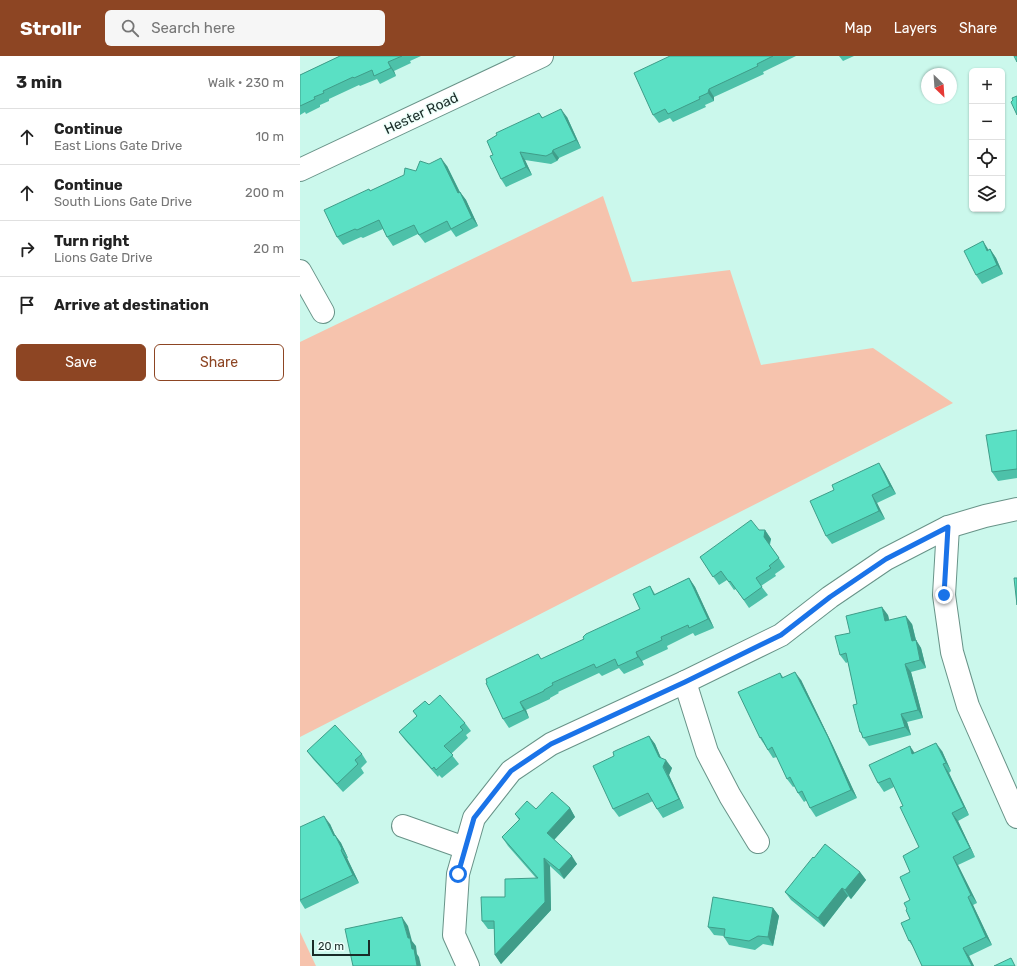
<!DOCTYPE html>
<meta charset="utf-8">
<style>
body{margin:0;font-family:Rubik,sans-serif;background:#f6f6f6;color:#222}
.controls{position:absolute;right:12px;top:12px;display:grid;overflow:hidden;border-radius:6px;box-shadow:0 1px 3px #0004}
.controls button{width:36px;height:36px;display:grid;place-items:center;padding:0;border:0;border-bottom:1px solid #e0e0e0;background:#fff;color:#222;font:20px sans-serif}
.compass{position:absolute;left:621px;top:12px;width:36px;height:36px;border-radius:50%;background:#fff;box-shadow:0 1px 3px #0004;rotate:155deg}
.scale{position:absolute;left:12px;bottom:10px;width:58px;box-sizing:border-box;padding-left:4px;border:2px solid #192b27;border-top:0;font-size:11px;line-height:14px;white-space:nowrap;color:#192b27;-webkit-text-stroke:3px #edfffa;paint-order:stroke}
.stop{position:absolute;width:12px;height:12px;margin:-9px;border:3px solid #1a73e8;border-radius:50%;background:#fff}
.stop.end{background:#1a73e8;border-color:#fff;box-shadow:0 1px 4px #0008}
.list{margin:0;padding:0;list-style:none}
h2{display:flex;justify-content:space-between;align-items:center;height:52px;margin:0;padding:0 16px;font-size:17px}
h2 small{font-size:13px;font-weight:400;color:#767676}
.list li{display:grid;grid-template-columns:26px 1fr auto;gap:12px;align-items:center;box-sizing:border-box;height:56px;padding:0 16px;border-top:1px solid #e0e0e0}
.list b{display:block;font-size:15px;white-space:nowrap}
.list p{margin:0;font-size:13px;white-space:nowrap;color:#767676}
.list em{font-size:13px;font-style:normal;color:#767676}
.actions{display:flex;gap:8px;padding:12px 16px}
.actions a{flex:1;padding:9px 0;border:1px solid #8d4523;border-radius:6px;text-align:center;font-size:14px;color:#8d4523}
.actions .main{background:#8d4523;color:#fff}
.icon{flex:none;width:22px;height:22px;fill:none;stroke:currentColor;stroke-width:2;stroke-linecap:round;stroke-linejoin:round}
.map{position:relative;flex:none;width:717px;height:910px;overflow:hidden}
header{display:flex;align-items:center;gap:24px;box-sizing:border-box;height:56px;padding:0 20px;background:#8d4523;color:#fff}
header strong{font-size:19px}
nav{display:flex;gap:22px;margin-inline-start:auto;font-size:14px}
.search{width:280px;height:36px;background:#f6f6f6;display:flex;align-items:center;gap:10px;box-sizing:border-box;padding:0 14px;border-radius:6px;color:#767676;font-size:15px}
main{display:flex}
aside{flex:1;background:#fff}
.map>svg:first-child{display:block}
.green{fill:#f6c3ad}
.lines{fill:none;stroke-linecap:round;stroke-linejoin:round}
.minor-casing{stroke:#689388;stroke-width:24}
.minor{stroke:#fff;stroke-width:22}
.wall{fill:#4dc1a9}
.shaded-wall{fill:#3f9d89}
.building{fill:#5ae0c4;stroke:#3f9d89}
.route{stroke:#1a73e8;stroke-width:5}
.labels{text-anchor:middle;stroke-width:3;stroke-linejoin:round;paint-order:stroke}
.street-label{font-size:14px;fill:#192b27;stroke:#edfffa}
</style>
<header>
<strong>Strollr</strong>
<div class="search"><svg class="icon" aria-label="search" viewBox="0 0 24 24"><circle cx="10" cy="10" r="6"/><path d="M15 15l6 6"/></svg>Search here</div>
<nav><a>Map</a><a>Layers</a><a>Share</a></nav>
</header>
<main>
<aside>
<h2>3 min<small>Walk · 230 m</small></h2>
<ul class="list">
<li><svg class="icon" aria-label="ahead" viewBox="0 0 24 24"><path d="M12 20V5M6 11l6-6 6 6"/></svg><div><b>Continue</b><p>East Lions Gate Drive</p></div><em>10 m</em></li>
<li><svg class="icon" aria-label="ahead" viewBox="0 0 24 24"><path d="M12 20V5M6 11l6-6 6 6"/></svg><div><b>Continue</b><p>South Lions Gate Drive</p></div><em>200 m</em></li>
<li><svg class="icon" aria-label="right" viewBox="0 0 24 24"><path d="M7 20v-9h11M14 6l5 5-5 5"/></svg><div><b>Turn right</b><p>Lions Gate Drive</p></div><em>20 m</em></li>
<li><svg class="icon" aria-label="arrive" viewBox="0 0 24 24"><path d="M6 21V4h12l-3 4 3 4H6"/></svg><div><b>Arrive at destination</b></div></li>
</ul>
<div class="actions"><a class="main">Save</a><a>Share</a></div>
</aside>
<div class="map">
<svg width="717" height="910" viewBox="0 0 717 910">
<rect width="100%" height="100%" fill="#cbf8ec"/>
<g class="green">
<polygon points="303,140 332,226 430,214 461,309 573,292 653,347 0,681 0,286"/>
<polygon points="0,876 16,910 0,910"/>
</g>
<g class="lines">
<defs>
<g id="minor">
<polyline points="0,114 242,0"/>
<polyline points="0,215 23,256"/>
<polyline points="648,471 644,539 652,596 668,650 717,761"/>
<polyline points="385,626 407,696 430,740 458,786"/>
<polyline points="103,770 165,792"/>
<polyline points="168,910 154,879 158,818 174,762 211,715 251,688 385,626 481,579 530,541 586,503 648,471 685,460 717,453"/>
</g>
</defs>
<use href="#minor" class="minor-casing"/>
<use href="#minor" class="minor"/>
</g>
<g class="wall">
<polygon points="40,0 121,0 110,5 111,7 94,15 96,20 80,28 77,23 60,30 59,29 29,43 29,45 20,49 20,51 6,58 5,56 0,59 0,19"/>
<polygon points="370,0 496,0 463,16 464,18 414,41 414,45 405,49 406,51 373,66 370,62 359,67 353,59"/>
<polygon points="539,0 554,0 543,5"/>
<polygon points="239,57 243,62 267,61 281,92 259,102 257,105 251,108 225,104 232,119 206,131 201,123 193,99"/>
<polygon points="129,108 147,110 160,136 166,144 178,170 156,181 151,174 125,187 118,178 93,190 87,181 83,173 63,182 61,181 43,189 37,181 70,135 116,115"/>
<polygon points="690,193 696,202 703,218 682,228 676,219 689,194"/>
<polygon points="717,374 717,422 698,425 692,416"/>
<polygon points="584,415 596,438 577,447 585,463 532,488 526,480"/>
<polygon points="459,474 465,474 471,483 470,489 485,511 475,518 476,520 461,530 468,539 449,552 436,533 434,534 427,524 419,529 400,501"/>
<polygon points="389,522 395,531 414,572 395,580 393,577 367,590 368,593 342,605 344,609 324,618 319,612 302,620 299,617 258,636 259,637 250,642 250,643 226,654 229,662 209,672 203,663 187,627 242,603 284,583 340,553 350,530 355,538"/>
<polygon points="588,559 589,564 612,568 616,584 621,592 626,612 611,616 623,662 607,666 611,679 569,690 560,676 557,648 548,606 546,607 540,599 550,577"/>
<polygon points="480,617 483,621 501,624 533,690 557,742 516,761 510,752 507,744 504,746 498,737 495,730 493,731 487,723 477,701 473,702 460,682"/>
<polygon points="129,649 165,667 171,675 166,679 168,682 151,698 159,708 142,722 139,719 138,721 105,684 99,676 117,660 113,655"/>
<polygon points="349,680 355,688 361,702 372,712 369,719 384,752 363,762 357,753 353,745 319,761 313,753 314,700"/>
<polygon points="7,695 62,698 67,706 61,712 64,717 43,736 13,703"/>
<polygon points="642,695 651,715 649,717 669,759 658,765 675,801 658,809 677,847 673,849 692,889 669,900 674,910 622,910 614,892 609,885 610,863 607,853 610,844 610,816 619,791 603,750 594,731 584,736 578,727 614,697"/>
<polygon points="270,752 275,761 254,784 277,808 264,823 250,810 251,854 201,908 195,899 194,873 188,873 182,865 205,841 236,822 208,790 202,781 219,764 215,758 236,753"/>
<polygon points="30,768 35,779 41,787 48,802 47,802 59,827 5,853 0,845 0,771"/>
<polygon points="514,802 560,816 566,824 551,843 548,840 524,871 491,844 485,836"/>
<polygon points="473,852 479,860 473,890 463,888 455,894 429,889 424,881 424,880 414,879 408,871"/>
</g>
<g class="shaded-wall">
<polygon points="88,6 94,15 96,20 91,12"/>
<polygon points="409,33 414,41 414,45 408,37"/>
<polygon points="261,53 267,61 281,92 276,84"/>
<polygon points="253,94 259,102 257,105 252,97"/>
<polygon points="220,96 225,104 232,119 226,111"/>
<polygon points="141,102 147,110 163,143 160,136 166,144 178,170 172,162 158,137"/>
<polygon points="683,185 688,193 693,203 687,195"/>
<polygon points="690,193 696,202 703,218 697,209"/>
<polygon points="579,407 584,415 596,438 590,430"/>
<polygon points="572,439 577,447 585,463 579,455"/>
<polygon points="465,474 471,483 469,489 464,481"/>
<polygon points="389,522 395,531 414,572 408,563"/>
<polygon points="582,551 588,559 591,573 585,565"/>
<polygon points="606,560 612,568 618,593 612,585"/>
<polygon points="616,584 621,592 626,612 620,604"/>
<polygon points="336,596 342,605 344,609 338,601"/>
<polygon points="605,608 611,616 623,662 618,654"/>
<polygon points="495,616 501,624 533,690 557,742 551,734"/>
<polygon points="220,646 226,654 229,662 224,654"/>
<polygon points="601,658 607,666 611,679 605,671"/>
<polygon points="349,680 355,688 364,709 366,704 372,712 369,719 384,752 379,743"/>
<polygon points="636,687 642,695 651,715 646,707"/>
<polygon points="610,690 616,699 612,698"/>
<polygon points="643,708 649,717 669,759 664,751"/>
<polygon points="270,752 275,761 253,785 247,777"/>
<polygon points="652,757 658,765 675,801 670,792"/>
<polygon points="24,760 30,768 39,788 34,780"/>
<polygon points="35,779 41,787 48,802 42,793"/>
<polygon points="41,794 47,802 59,827 53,819"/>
<polygon points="272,800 277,808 264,823 259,814"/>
<polygon points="653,801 658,809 677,847 671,839"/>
<polygon points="244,802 250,810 251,854 201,908 195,899 245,846"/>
<polygon points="560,816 566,824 551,843 545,834"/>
<polygon points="542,832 548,840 524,871 518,862"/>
<polygon points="668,841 673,849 692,889 686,881"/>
<polygon points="473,852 479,860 473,890 468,881"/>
<polygon points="102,861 108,870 112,885 116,890 117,898 119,901 121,910 117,910 108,882"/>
<polygon points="663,892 669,900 674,910 672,910"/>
</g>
<g class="building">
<polygon points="40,0 102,0 88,6 91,12 74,20 72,14 54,22 53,21 23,35 24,37 14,41 15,43 0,50 0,19"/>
<polygon points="370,0 473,0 457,8 458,10 409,33 408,37 399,41 400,43 368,58 365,53 353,59 334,17"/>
<polygon points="714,0 717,0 717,6"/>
<polygon points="717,40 717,59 711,46 713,44 712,42"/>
<polygon points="261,53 276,84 253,94 252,97 246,100 220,96 226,111 201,123 190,100 193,99 187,85 197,79 196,77 239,57 242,62"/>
<polygon points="141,102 158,137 160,136 172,162 151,173 147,165 119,179 114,169 87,181 79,164 57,174 55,173 37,181 24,154 69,133 70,135 72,134 104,119 105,112 116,115 120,105 129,108"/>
<polygon points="683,185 687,195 690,193 697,209 676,219 664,195"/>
<polygon points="717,374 717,413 692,416 686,379"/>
<polygon points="579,407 590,430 572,439 579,455 526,480 510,445 534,434 532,429"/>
<polygon points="451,464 459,474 465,474 464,481 479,502 469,510 471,512 456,522 462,531 444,544 430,525 429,526 421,515 413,521 400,501"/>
<polygon points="389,522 408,563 389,572 388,569 361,581 362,584 336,596 338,601 318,610 315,603 296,612 294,608 252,627 253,629 244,634 244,635 220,646 224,654 203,663 186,627 187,627 186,623 238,598 241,603 284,583 283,581 286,578 340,553 333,538 350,530 354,539"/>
<polygon points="714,522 717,522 717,549"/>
<polygon points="582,551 585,565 606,560 612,585 616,584 620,604 605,608 618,654 601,658 605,671 563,682 561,676 560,676 553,649 557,648 546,597 540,599 535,580 550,577 546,560"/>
<polygon points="495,616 528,681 551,734 510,752 502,735 498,737 490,721 487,723 472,691 468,694 461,681 460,682 438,636 480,617 482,622"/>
<polygon points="140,639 165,667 160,671 163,674 144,690 153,699 136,714 134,711 132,713 99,676 117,660 113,655 125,645 129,649"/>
<polygon points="35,669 62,698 55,704 58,708 37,728 7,695"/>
<polygon points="349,680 359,701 366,704 363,711 379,743 357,753 348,737 313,753 293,710 314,700 313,696 317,694"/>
<polygon points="636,687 646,707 643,708 664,751 652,757 670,792 653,801 671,839 668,841 686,881 663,892 672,910 622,910 610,884 609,885 601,867 610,863 606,854 607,853 604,847 610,844 600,821 610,816 603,800 619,791 600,751 603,750 590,722 578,727 569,709 610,690 612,698"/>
<polygon points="252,736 270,752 247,777 272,800 259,814 244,802 245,846 195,899 194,865 182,865 181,841 205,841 205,823 238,822 202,781 220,763 215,758 227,745 236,753"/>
<polygon points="24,760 34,780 35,779 42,793 41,794 53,819 0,844 0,771"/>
<polygon points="525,788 560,816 545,834 542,832 518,862 485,836 513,801 514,802"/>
<polygon points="413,841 473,852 468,881 458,880 449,885 424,881 425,873 408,871"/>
<polygon points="102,861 108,882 110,882 112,893 114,893 117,910 53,910 45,873"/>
<polygon points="711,902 715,910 694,910"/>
</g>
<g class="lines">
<polyline class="route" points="158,818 174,762 211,715 251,688 385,626 481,579 530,541 586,503 648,471 644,539"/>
</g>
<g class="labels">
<g class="street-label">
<text transform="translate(121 57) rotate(-25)" y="5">Hester Road</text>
</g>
</g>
</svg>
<div class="controls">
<button>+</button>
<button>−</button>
<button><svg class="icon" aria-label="locate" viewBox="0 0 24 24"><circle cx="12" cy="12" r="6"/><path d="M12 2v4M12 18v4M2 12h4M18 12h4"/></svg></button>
<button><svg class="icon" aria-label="layers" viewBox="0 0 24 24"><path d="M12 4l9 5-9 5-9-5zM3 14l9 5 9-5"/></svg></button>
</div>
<svg class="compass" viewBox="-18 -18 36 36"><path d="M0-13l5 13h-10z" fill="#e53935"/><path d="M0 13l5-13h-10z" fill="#767676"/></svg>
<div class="scale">20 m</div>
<div class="stop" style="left:158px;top:818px"></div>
<div class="stop end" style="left:644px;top:539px"></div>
</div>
</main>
